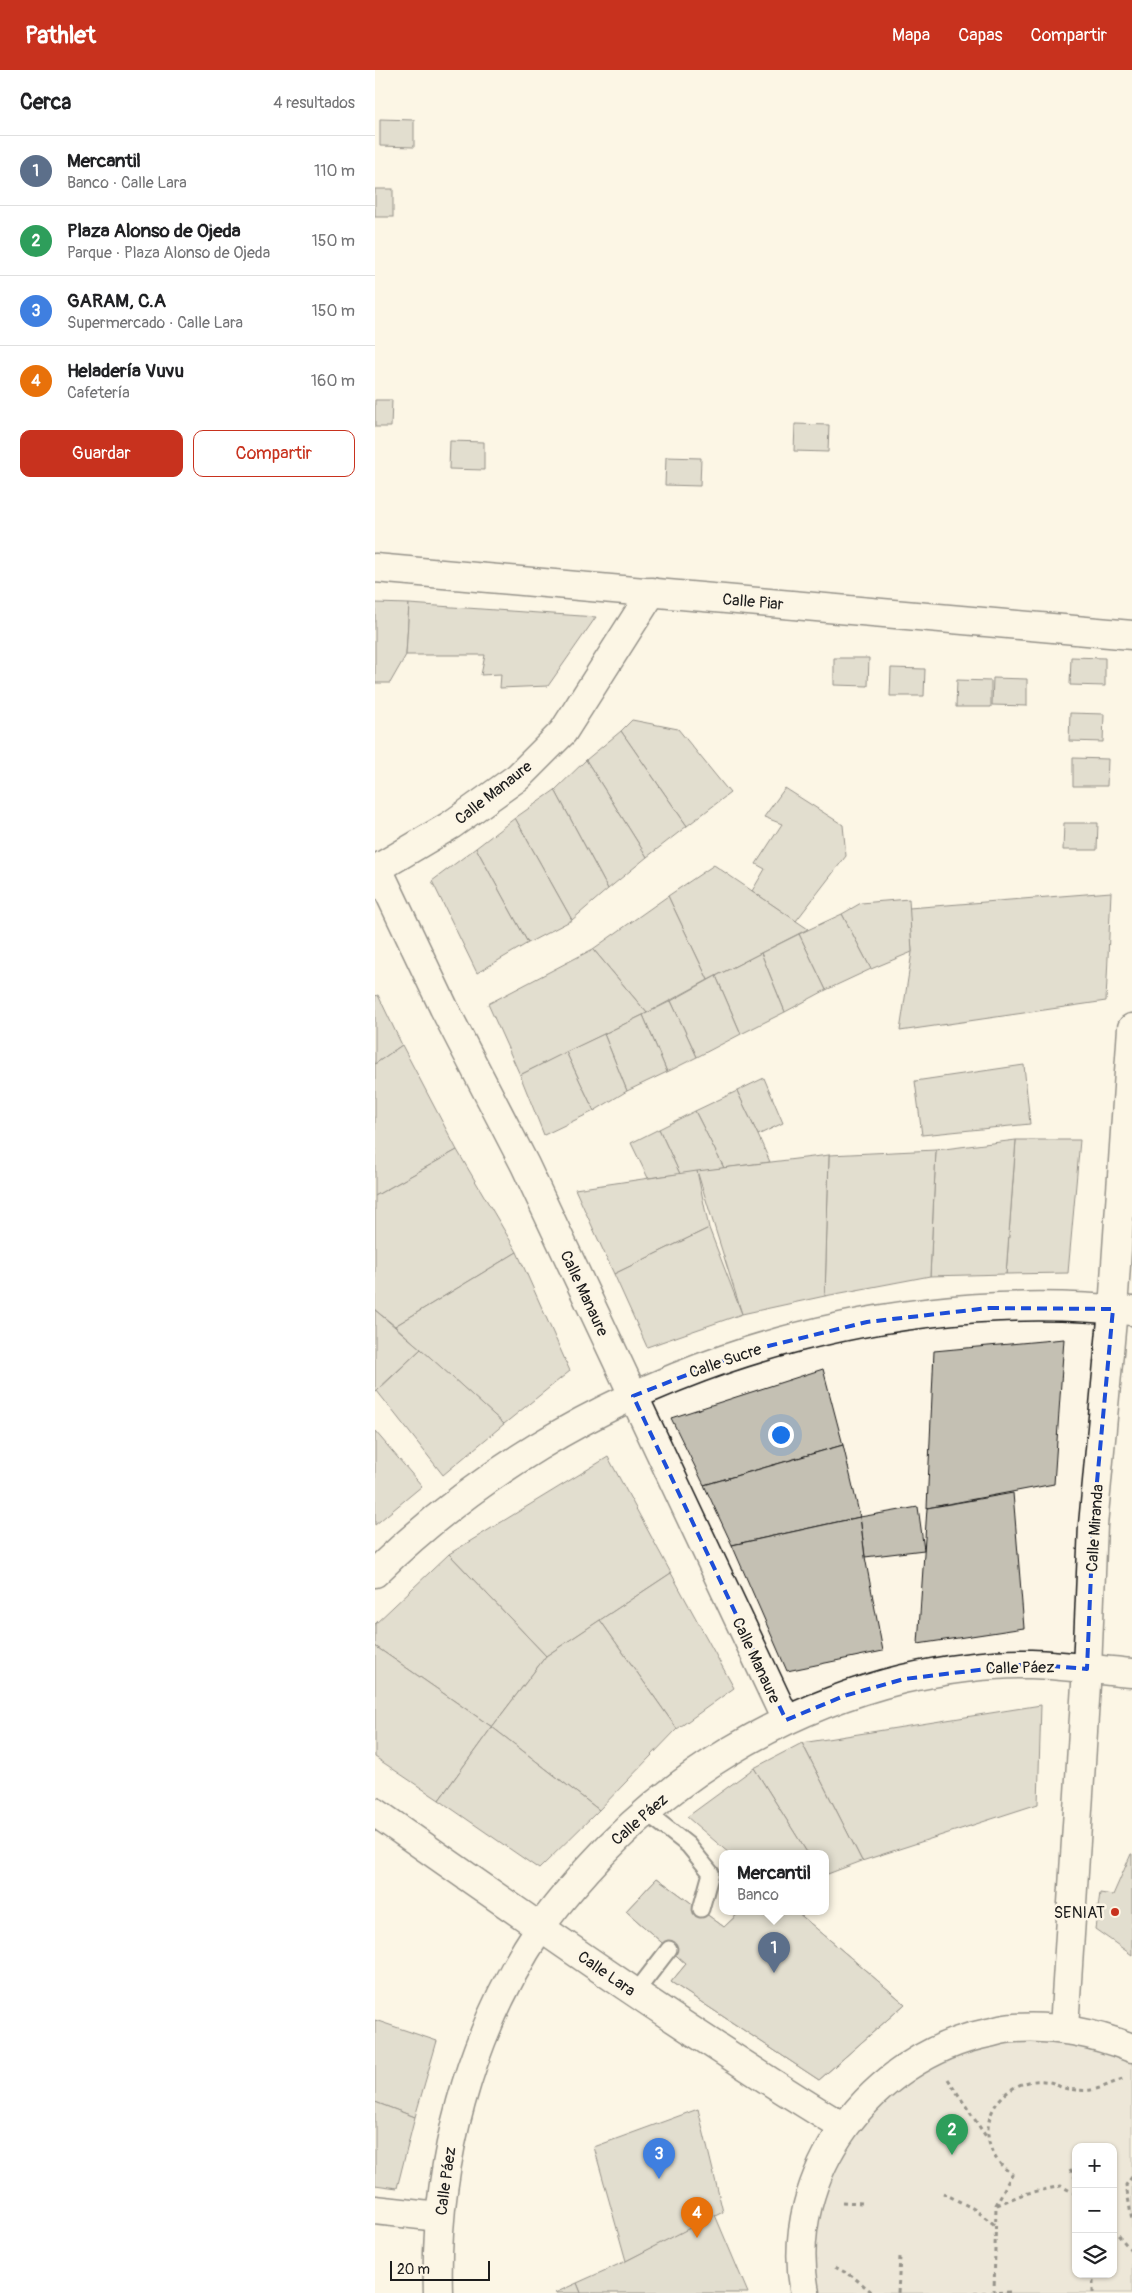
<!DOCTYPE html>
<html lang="es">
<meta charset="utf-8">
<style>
body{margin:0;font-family:Pangolin,sans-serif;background:#f6f6f6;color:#202124}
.controls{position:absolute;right:15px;bottom:15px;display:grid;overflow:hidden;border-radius:10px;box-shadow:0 1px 4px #0004}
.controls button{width:45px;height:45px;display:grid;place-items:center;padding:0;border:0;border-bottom:1px solid #e0e0e0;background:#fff;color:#202124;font:25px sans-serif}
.scale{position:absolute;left:15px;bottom:12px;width:100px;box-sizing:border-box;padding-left:5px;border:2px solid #1c1c1c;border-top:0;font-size:14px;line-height:18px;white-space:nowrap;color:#1c1c1c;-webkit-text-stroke:4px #fcf5e5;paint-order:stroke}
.you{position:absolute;left:405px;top:1364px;width:18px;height:18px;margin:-12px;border:4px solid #fff;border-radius:50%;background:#1a73e8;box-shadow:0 0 0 8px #1a73e833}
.badge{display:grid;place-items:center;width:32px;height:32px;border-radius:50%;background:#c8321e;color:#fff;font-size:16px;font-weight:700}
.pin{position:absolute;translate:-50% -41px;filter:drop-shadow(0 1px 2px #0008)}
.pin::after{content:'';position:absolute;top:26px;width:18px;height:15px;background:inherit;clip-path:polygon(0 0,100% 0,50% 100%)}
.popup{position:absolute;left:344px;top:1780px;width:110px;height:65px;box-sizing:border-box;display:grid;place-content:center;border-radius:10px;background:#fff;filter:drop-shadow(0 1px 4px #0005);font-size:16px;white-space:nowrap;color:#757577}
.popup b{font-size:19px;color:#202124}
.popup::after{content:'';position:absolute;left:50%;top:100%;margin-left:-10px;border:10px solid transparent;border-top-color:#fff}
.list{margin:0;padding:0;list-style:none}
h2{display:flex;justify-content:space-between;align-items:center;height:65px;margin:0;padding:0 20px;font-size:21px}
h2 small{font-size:16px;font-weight:400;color:#757577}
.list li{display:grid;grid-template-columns:32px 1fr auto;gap:15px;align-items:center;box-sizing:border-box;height:70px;padding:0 20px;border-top:1px solid #e0e0e0}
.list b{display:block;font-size:19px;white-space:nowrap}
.list p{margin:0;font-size:16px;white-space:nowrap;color:#757577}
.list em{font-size:16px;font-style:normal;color:#757577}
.actions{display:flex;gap:10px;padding:15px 20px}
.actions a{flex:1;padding:11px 0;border:1px solid #c8321e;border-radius:10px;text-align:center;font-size:18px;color:#c8321e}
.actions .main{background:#c8321e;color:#fff}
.icon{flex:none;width:28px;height:28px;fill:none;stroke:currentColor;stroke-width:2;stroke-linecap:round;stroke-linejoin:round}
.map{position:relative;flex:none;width:757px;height:2223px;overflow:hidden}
header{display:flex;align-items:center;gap:30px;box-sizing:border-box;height:70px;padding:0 25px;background:#c8321e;color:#fff}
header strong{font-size:24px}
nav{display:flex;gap:28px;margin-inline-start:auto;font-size:18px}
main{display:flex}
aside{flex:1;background:#fff}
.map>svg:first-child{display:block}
.green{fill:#dbd5c8;stroke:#7c7872;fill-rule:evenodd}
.building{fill:#c4c0b3;stroke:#1c1c1c}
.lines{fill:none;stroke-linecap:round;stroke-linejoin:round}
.lane-casing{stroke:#1c1c1c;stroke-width:19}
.street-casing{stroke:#1c1c1c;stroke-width:31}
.path{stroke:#1c1c1c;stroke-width:3;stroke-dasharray:4 4;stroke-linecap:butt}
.lane{stroke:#fcf5e5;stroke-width:15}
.street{stroke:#fcf5e5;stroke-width:28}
.marked{fill:none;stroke:#1d4ed8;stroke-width:4;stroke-dasharray:10 6;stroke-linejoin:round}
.poi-dot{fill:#c8321e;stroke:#fcf5e5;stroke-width:2}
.labels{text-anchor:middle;stroke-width:5;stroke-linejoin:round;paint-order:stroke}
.street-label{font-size:16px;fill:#1c1c1c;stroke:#fcf5e5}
.poi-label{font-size:16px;fill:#1c1c1c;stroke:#fcf5e5;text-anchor:end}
</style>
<header>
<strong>Pathlet</strong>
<nav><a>Mapa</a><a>Capas</a><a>Compartir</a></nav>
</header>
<main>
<aside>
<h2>Cerca<small>4 resultados</small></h2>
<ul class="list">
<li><span class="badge" style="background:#5c6f8a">1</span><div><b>Mercantil</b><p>Banco · Calle Lara</p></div><em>110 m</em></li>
<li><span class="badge" style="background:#2e9e5b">2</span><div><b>Plaza Alonso de Ojeda</b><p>Parque · Plaza Alonso de Ojeda</p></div><em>150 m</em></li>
<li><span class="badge" style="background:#3f7fe0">3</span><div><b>GARAM, C.A</b><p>Supermercado · Calle Lara</p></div><em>150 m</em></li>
<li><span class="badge" style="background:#e8710a">4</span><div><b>Heladería Vuvu</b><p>Cafetería</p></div><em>160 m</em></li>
</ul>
<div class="actions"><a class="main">Guardar</a><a>Compartir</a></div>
</aside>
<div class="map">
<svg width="757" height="2223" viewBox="0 0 757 2223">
<rect width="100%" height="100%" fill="#fcf5e5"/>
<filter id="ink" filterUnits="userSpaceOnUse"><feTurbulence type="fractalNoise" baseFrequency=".02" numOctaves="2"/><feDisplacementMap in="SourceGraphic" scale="10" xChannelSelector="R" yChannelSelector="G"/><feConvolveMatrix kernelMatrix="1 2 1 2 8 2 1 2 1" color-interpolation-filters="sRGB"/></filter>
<g filter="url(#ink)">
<path class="green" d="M638 1958 757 1978V2223H430L434 2132 502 2019ZM701 2077H738V2204H701Z"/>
<g class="building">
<polygon points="5,49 39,50 39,77 5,76"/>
<rect x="0" y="119" width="18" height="28"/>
<polygon points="0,330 17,330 16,357 0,357"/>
<polygon points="420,354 454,355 453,382 419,381"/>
<polygon points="75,371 109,372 109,400 74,399"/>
<polygon points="291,387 326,388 325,416 290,415"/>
<polygon points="0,533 34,534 31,585 15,613 0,613"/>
<polygon points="34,534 221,547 173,616 125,618 126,604 106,605 110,585 31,585"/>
<polygon points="696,587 730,588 730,616 695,615"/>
<polygon points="459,588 494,588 493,616 459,615"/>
<polygon points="516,598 550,599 549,626 515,626"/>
<polygon points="618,608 652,609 652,636 617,635"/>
<polygon points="582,610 616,611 616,637 581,637"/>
<polygon points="695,643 729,644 728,672 694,671"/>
<polygon points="257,650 303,659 355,723 312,756 246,661"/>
<polygon points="246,661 312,756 272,787 211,690"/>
<polygon points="698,688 733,689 732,716 698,716"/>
<polygon points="211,690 272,787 233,819 180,720"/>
<polygon points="410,718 468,755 471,786 421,851 377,821 390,799 381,794 407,754 389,747"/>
<polygon points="180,720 233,819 197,850 140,748"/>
<polygon points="140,748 197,850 153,873 101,778"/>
<polygon points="689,753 723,753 722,780 688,780"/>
<polygon points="101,778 153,873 102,903 57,811"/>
<polygon points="339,795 433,859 333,910 293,826"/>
<polygon points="736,822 731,931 525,961 537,882 534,838"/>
<polygon points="293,826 333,910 272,943 218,879"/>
<polygon points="534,829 537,882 496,899 467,844 486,833"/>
<polygon points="467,844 496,899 451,920 424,864"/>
<polygon points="424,864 451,920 410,942 386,883"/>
<polygon points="218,879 272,943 145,1005 113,934"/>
<polygon points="386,883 410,942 366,964 341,906"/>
<polygon points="341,906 366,964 322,987 296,931"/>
<polygon points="3,925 27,975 0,994 0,926"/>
<polygon points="296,931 322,987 292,1002 268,945"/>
<polygon points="268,945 292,1002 252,1021 229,964"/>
<polygon points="229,964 252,1021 219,1041 191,982"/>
<polygon points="27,975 82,1080 0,1126 0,994"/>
<polygon points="191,982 219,1041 169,1065 145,1005"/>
<polygon points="649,995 655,1054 547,1065 540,1011"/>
<polygon points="389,1008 408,1053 383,1065 362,1021"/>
<polygon points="362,1021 383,1065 395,1092 349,1098 320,1041"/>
<polygon points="320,1041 349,1098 305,1104 284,1059"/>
<polygon points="284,1059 305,1104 273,1108 256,1073"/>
<polygon points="641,1070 705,1070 693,1203 631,1204"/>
<polygon points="641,1070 631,1204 555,1206 561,1080"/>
<polygon points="82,1080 142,1182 20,1256 0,1240 0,1126"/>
<polygon points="561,1080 555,1206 450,1226 454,1085"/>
<polygon points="454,1085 450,1226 367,1244 322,1101"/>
<polygon points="322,1101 334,1158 239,1204 200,1119"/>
<polygon points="334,1158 367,1244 272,1277 239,1204"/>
<polygon points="142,1182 195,1301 129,1354 20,1256"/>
<polygon points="0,1240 46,1279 0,1322"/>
<polygon points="689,1269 679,1414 552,1438 559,1281"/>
<polygon points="46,1279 129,1354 68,1405 2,1321"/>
<polygon points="448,1299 468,1375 329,1415 296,1348"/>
<polygon points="0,1361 47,1416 0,1455"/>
<polygon points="468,1375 485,1447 357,1475 329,1415"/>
<polygon points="233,1387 296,1503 171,1586 74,1484"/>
<polygon points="638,1423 649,1558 543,1574 552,1438"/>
<polygon points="543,1437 549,1480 490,1487 485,1447"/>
<polygon points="485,1447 490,1487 508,1581 412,1601 357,1475"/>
<polygon points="74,1484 171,1586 117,1657 0,1576 0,1554"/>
<polygon points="296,1503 359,1618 302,1659 225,1550"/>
<polygon points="225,1550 302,1659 224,1740 117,1657 171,1586"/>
<polygon points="0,1576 117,1657 64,1730 0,1687"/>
<polygon points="666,1635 663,1734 487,1791 427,1673"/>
<polygon points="117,1657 224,1740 164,1799 64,1730"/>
<polygon points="427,1673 487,1791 450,1805 450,1784 433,1784 379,1698"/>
<polygon points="379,1698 433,1784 355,1784 312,1747"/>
<polygon points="756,1784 757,1784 757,1885 720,1859 725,1823 738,1825"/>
<polygon points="282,1808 349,1857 365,1842 422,1842 530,1934 444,2010 296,1912 311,1894 251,1841"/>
<polygon points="282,1808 349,1857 365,1842 422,1842 530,1934 444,2010 296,1912 311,1894 251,1841"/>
<polygon points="0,1950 62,1971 40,2047 0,2032"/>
<polygon points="0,2032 40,2047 22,2118 0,2115"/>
<polygon points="323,2039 348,2142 251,2191 219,2077"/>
<polygon points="340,2145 373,2223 206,2223 202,2213 251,2191"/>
<polygon points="202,2213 206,2223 180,2223"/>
</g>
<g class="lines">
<defs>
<g id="lane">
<polyline points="270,1741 313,1775 336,1803 326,1839"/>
<polyline points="260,1923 294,1879"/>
</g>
<g id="street">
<polyline points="0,498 757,565"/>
<polyline points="3,799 69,938 150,1095 411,1650"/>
<polyline points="0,800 76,755 143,707 188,662 277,522"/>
<path d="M0 1503C197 1310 483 1213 757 1241"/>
<path d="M0 1742C154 1850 308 1959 468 2057"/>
<polyline points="689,1958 712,1599 718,1455 738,1239 757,958"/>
<polyline points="0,2140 64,2147"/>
<path d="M63 2223C59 2096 94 1964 165 1858 179 1837 196 1818 212 1800 296 1706 406 1639 528 1609 567 1600 616 1593 656 1594 689 1595 723 1600 757 1603"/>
<path d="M430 2223C407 2104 498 1986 613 1963 622 1961 630 1958 639 1958 681 1955 718 1963 757 1978"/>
</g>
</defs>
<use href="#lane" class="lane-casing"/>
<use href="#street" class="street-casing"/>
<g class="path">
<polyline points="573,2009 612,2068"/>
<polyline points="695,2099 701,2109"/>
<polyline points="757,2107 751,2115 757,2151"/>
<polyline points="568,2123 599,2139 620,2155"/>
<polyline points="467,2132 488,2133"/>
<polyline points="622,2135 649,2124 686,2116 701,2124"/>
<polyline points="738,2159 756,2180"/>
<polyline points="460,2197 477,2206 498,2223"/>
<polyline points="523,2223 525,2187"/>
<polyline points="599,2223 639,2222"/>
<path d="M619 2223 621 2135 637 2104C621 2093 612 2078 613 2059 614 2029 645 2005 675 2012 680 2013 684 2017 689 2018 696 2020 708 2021 716 2020 726 2019 738 2012 748 2009"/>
<polyline points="718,2223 718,2204"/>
</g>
<use href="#lane" class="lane"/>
<use href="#street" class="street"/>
</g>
</g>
<path d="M0 0H757V2223H0ZM614 1238 738 1239 718 1455 712 1599 653 1594 529 1609 469 1626 411 1650 258 1326 373 1281 492 1252Z" fill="#fcf5e5" fill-opacity=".55" fill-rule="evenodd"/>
<path class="marked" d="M614 1238 738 1239 718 1455 712 1599 653 1594 529 1609 469 1626 411 1650 258 1326 373 1281 492 1252Z"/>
<circle class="poi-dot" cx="740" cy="1842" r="5"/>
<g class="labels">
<g class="street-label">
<text transform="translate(378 531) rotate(5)" y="6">Calle Piar</text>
<text transform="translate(118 722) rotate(-38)" y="6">Calle Manaure</text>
<text transform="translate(210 1223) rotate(65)" y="6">Calle Manaure</text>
<text transform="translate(350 1290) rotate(-19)" y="6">Calle Sucre</text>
<text transform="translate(719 1458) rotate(-86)" y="6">Calle Miranda</text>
<text transform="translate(382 1590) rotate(65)" y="6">Calle Manaure</text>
<text transform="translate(645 1597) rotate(-1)" y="6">Calle Páez</text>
<text transform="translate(264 1749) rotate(-41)" y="6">Calle Páez</text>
<text transform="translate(232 1903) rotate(35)" y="6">Calle Lara</text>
<text transform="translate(70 2111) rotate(-82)" y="6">Calle Páez</text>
</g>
<g class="poi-label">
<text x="730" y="1848">SENIAT</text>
</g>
</g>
</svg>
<div class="controls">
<button>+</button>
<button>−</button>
<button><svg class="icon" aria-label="layers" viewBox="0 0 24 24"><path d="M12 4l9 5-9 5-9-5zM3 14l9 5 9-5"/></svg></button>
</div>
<div class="scale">20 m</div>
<div class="you"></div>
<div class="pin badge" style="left:399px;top:1903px;background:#5c6f8a">1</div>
<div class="popup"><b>Mercantil</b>Banco</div>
<div class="pin badge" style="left:577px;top:2085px;background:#2e9e5b">2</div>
<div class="pin badge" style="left:284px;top:2109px;background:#3f7fe0">3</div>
<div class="pin badge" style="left:322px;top:2168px;background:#e8710a">4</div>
</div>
</main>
